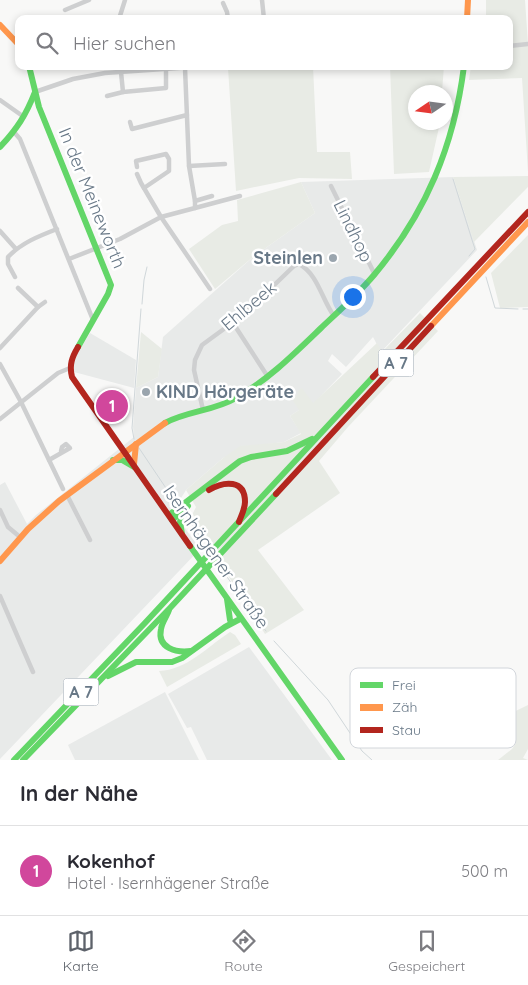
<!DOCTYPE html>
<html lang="de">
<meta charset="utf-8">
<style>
body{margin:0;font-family:Quicksand,sans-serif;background:#f2f2f3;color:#2b2b33}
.compass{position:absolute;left:408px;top:85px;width:45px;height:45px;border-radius:50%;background:#fff;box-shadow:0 2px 8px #0003;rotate:257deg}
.you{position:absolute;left:352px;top:296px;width:18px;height:18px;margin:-12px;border:4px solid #fff;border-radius:50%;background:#1a73e8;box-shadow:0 0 0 8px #1a73e833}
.badge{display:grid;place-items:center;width:32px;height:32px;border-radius:50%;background:#5d626a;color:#fff;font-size:16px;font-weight:700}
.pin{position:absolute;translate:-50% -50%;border:2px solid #fff;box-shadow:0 1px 5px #0006}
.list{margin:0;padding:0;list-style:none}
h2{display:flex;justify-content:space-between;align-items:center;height:65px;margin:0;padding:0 20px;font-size:21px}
h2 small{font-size:16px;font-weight:400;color:#7c7c81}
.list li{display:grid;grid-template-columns:32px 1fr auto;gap:15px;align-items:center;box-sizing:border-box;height:90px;padding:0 20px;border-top:1px solid #e1e1e2}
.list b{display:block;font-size:19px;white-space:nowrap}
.list p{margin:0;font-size:16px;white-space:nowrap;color:#7c7c81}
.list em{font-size:16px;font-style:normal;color:#7c7c81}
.icon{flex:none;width:28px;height:28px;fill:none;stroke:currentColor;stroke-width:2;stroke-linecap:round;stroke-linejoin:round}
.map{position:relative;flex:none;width:528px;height:760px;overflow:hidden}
.search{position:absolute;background:#fff;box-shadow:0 2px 8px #0003;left:15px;right:15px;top:15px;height:55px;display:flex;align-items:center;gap:12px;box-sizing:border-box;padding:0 18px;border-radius:10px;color:#7c7c81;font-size:19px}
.sheet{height:155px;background:#fff}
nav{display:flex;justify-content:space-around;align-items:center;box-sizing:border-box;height:70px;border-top:1px solid #e1e1e2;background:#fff;font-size:14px;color:#7c7c81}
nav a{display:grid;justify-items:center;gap:2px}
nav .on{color:#5d626a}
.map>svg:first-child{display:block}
.built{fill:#e8eae9}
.green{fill:#e8ebe5}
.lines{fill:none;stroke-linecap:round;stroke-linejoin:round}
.stream{stroke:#d0d7da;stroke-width:1}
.street{stroke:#cecfd0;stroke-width:4.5}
.fast{stroke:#63d668;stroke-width:6}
.slow{stroke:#ff974d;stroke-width:6}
.jam{stroke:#b3261e;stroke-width:6}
.poi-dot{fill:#9aa5ae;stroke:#fff;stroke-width:2}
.labels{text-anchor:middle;stroke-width:5;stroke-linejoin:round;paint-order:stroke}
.shield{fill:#fff;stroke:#95a0ab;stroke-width:1}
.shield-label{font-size:16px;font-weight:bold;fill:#687887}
.street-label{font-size:18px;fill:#687887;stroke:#fff}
.poi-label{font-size:18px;font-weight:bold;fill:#687887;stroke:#fff;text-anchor:end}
.key{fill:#fff;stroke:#d2d6db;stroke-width:1}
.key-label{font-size:14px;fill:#687887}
</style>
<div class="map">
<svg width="528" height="760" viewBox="0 0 528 760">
<rect width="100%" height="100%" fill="#f8f8f7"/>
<g class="built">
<polygon points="453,177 477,250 381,352 373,337 346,367 332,354 328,361 342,374 313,404 299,394 299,410 290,416 301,433 284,442 260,445 223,458 186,490 178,503 169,506 200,549 0,759 0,485 5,482 27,524 36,515 134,437 133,427 136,388 158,377 163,337 253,257 315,213 301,182"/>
<polygon points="90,333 136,360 134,388 74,372 74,361 76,356"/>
<polygon points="249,647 332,760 207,760 191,727 187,728 168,694"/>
<polygon points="165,692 199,760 75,760 68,745"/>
</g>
<g class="green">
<polygon points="486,0 525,0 528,44 528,172 522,78 469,80 471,66 509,66 509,19 486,19"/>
<polygon points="251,66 313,66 317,152 350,152 352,179 299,178 236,191 228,68"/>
<polygon points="390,66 444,66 442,92 416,92 416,122 440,123 429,172 394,174"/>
<polygon points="528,176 528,187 474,242 453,177"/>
<polygon points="301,182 315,213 253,257 215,289 189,249 222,225 238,221 237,200"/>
<polygon points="528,235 528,307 500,308 491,273"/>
<polygon points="420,313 438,331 348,427 319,461 340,493 258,550 304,610 265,634 191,517 196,507 186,490 223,458 240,446 284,442 301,434 290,416 299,410 292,399 298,394 297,392 302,388 313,403 377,343 382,352"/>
<polygon points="141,332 162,349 158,377 136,388"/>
<path d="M230 632 235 635 241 644 167 687 159 671C187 670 207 647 230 632Z"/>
<polygon points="528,705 528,749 523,758 528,760 498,760 512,749 516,743 501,718"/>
</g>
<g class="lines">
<g class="stream">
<polyline points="453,179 473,243 475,249 469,256"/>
<polyline points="486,277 495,308 518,309"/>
<polyline points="142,304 144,280 147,267"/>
<polyline points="523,309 528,309"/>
<polyline points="134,439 132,428 141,309"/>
<polyline points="139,448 176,503"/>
<polyline points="185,515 203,541"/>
<polyline points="222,570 266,631"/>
<polyline points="274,641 328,700 362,751 372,760"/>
</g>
<g class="street">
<polyline points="262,0 264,19"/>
<polyline points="223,3 227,12 228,19"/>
<polyline points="65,10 89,0"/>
<polyline points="119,19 125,0"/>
<polyline points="509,46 528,44"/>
<polyline points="185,68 189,166 195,201"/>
<polyline points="121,72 123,92 166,88 166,70"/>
<polyline points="35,92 73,79 105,73 208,66"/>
<polyline points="107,96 123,92"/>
<polyline points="0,100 24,117"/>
<polyline points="130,122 132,129 187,115"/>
<polyline points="14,132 20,139 93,320"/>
<polyline points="189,166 225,164"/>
<polyline points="137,167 136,161 166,154 169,159 169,171 144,188"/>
<polyline points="137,174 141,183 161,217 210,289"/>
<polyline points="331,186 375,275"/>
<polyline points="195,208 240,196"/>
<polyline points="0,231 16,249"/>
<polyline points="69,259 120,239 161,217 195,208 195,201 212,196"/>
<path d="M15 277 8 264V257C21 243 39 236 57 229"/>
<polyline points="38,307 45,302"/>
<polyline points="233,323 268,377"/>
<polyline points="0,348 38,307 18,288"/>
<polyline points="0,364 21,402 63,489"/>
<path d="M203 410 194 370 195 360 202 345 243 315 294 266 299 264C318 274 322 300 334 316"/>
<polyline points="0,419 58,373 70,368"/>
<polyline points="49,460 70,448 66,444 62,447 61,451"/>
<polyline points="67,495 90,540"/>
<polyline points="0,510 8,527 20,537"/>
<polyline points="0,596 33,672"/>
</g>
<g class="fast">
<polyline points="29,66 39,107 111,285 108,294 78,347"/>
<path d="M0 147C17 129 26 115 35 92"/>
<path d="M165 423C187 411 214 411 236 398 268 380 294 354 321 328 339 311 358 294 374 275 426 213 454 146 464 66"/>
<polyline points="113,460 122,460 134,467"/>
<polyline points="182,512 180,522 182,534"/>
<polyline points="169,515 240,461 251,457 287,451 312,439"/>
<polyline points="172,520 188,506"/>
<polyline points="190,546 342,760"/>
<polyline points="227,599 230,620"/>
<path d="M169 610C167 616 162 622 161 629 157 648 176 653 191 651"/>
<polyline points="108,676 136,662 172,662 182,658 225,627 240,619"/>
<polyline points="14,760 144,624 373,377"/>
<polyline points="23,760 170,608 276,494"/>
</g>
<g class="slow">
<polyline points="467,19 468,0"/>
<polyline points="0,25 19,45"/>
<polyline points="431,326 528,222"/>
<polyline points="134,464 136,444"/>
<polyline points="0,561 28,529 59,501 165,423"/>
</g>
<g class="jam">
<path d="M78 347C72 357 69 365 72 377L190 546"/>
<polyline points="373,377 528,212"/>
<path d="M209 490C224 481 245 479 245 502 245 509 241 516 239 522"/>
<polyline points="276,494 431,326"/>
</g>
</g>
<g class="poi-dot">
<circle cx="333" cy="258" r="5"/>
<circle cx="146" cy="392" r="5"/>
</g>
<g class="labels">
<g class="shield">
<rect x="378.5" y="349.5" width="35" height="27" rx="4"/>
<rect x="63.5" y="678.5" width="35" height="27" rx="4"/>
</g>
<g class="shield-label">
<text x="396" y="369">A 7</text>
<text x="81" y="698">A 7</text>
</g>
<g class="street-label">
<text transform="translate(92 198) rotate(68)" y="6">In der Meineworth</text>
<text transform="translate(353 231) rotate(64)" y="6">Lindhop</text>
<text transform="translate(249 306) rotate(-40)" y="6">Ehlbeek</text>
<text transform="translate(216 557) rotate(55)" y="6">Isernhägener Straße</text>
</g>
<g class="poi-label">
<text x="323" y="264">Steinlen</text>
<text x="156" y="398" text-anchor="start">KIND Hörgeräte</text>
</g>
</g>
<rect x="350" y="668" width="166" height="80" rx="8" class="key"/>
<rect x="360" y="682" width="23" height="6" fill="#63d668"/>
<rect x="360" y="704" width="23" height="7" fill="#ff974d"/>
<rect x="360" y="727" width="23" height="6" fill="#b3261e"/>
<g class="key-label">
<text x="392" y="690">Frei</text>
<text x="392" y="712">Zäh</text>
<text x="392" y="735">Stau</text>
</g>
</svg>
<svg class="compass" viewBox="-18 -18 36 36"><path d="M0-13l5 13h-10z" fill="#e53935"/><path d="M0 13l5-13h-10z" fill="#7c7c81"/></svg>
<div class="you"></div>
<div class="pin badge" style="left:112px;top:406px;background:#d1479c">1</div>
<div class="search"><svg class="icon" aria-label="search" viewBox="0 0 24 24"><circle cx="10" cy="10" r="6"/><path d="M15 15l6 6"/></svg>Hier suchen</div>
</div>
<section class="sheet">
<h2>In der Nähe<small></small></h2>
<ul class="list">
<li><span class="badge" style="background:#d1479c">1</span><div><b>Kokenhof</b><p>Hotel · Isernhägener Straße</p></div><em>500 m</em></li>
</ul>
</section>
<nav>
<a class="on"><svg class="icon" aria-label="map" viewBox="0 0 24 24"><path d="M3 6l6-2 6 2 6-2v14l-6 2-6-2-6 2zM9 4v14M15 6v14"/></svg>Karte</a>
<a><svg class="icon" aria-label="directions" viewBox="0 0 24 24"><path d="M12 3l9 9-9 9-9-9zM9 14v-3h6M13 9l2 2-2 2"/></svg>Route</a>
<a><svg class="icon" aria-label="saved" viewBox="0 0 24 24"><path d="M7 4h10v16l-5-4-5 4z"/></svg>Gespeichert</a>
</nav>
